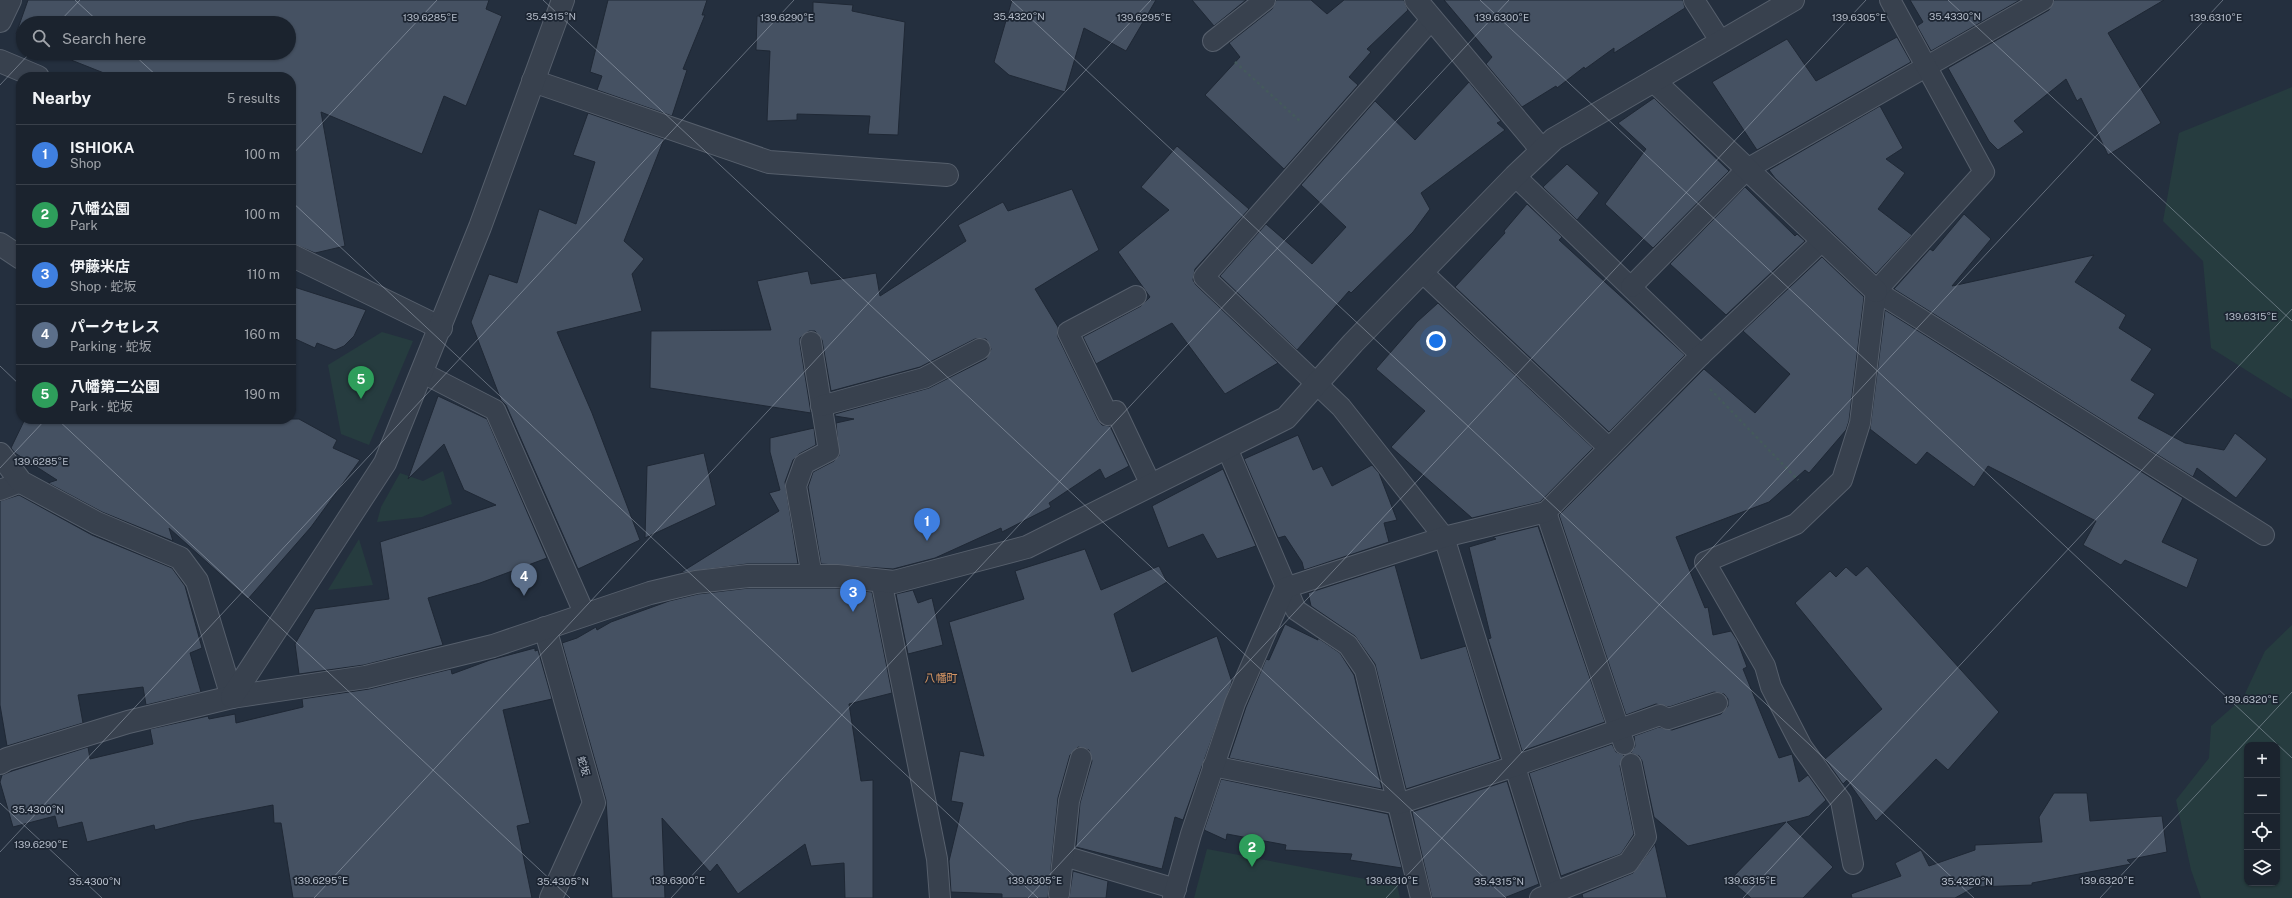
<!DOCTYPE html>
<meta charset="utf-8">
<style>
body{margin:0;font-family:"Public Sans","Noto Sans JP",sans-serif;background:#282f3a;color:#f1f3f6}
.controls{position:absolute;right:12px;bottom:12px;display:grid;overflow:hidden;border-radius:8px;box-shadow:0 1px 3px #0004}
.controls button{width:36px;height:36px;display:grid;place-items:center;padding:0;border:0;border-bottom:1px solid #39404a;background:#1b232e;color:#f1f3f6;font:20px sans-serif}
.you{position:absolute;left:1436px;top:341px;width:14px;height:14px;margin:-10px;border:3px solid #fff;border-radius:50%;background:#1a73e8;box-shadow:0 0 0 6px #1a73e833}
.badge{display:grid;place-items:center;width:26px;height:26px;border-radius:50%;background:#8bbbb9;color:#fff;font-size:13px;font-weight:700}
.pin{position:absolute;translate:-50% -33px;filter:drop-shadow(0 1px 2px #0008)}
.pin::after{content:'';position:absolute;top:21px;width:14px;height:12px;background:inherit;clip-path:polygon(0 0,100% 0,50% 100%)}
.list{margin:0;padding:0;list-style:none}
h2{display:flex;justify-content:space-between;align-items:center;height:52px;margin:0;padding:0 16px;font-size:17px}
h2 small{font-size:13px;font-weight:400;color:#a0a4aa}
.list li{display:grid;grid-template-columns:26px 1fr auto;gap:12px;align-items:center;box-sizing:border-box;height:60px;padding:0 16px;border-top:1px solid #39404a}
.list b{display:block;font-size:15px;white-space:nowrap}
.list p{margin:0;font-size:13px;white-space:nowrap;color:#a0a4aa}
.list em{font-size:13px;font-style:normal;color:#a0a4aa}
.icon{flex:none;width:22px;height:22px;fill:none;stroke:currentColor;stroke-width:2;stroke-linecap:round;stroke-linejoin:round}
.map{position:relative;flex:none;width:2292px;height:898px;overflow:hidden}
.search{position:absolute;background:#1b232e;box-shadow:0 1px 3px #0004;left:16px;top:16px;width:280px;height:44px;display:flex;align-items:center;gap:10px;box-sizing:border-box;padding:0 14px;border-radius:22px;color:#a0a4aa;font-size:15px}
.panel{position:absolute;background:#1b232e;box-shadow:0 1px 3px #0004;left:16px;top:72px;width:280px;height:352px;border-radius:16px}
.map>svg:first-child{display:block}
.green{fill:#263c3f;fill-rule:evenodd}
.building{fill:#455162;stroke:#1f2835}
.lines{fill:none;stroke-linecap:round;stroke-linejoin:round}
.service-casing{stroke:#565f6c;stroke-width:22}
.minor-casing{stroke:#565f6c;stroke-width:24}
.tertiary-casing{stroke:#565f6c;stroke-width:24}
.path{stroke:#44595c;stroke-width:2.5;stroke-dasharray:3 3;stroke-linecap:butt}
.service{stroke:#38414e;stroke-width:20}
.minor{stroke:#38414e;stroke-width:22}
.tertiary{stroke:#38414e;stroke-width:22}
.ticks{fill:none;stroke:#b4bcc9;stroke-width:1;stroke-opacity:0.45}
.labels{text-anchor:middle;stroke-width:3.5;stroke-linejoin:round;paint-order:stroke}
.street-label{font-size:10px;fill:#b4bcc9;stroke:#1d2633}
.neighbourhood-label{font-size:11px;fill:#d59563;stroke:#1d2633}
.ticks-label{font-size:10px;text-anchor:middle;fill:#b4bcc9;stroke:#1d2633;stroke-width:3.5;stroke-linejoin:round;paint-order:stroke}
</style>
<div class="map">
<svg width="2292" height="898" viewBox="0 0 2292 898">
<rect width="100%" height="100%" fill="#242f3e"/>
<g class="green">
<polygon points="2292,87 2292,399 2211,348 2203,261 2163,221 2179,133"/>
<polygon points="382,332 413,341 369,445 341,434 328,365"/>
<polygon points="443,471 452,504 422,517 377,522 381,507 400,473 423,481"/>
<polygon points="359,539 373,585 328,590"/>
<path d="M2292 625V898H2201L2191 870 2176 800 2209 758 2211 726 2243 698 2265 651ZM2247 745H2277V883H2247Z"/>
<polygon points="1207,849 1397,885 1400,898 1194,898"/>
</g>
<g class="building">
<polygon points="28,0 489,0 486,9 502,16 466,106 444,96 422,154 321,112 345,246 315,253 291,243 291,77 114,77 56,54 289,53 289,23 23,23 23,36 16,34"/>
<polygon points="608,0 707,0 702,15 705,15 683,69 687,70 672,116 597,90 602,76 590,72"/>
<polygon points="1012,0 1156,0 1126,51 1084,28 1065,92 1009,75 994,62"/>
<polygon points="1192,0 1246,0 1214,26"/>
<polygon points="1276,0 1311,0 1327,14 1344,0 1404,0 1408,10 1367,49 1371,52 1349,77 1358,85 1284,169 1205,95 1240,57 1229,43 1272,9"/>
<polygon points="1444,0 1683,0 1685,8 1614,53 1614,48 1585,69 1584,67 1557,88 1556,86 1522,107 1486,64 1492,57"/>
<polygon points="1910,0 2020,0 1931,51 1917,26 1923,22"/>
<polygon points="2054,0 2164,0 2108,33 2161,123 2108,155 2081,98 2077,101 2066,79 2014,121 2024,132 1998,150 1989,141 1948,68 2049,10"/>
<polygon points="813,2 853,5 852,11 905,22 898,135 868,134 870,116 797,114 797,120 767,121 770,51 756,50 757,16 813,16"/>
<polygon points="1897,37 1911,62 1757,150 1712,82 1787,39 1816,81"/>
<polygon points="1469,82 1501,121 1497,123 1505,130 1421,193 1430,209 1413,232 1351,293 1349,291 1297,350 1220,276 1266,224 1312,264 1346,227 1301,185 1375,101 1415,140"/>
<polygon points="1654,98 1729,171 1653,248 1605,204 1646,149 1618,123"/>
<polygon points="1880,106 1903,148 1886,159 1905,173 1878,209 1912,235 1876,274 1775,178 1769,170"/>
<polygon points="588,113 664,139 624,241 644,259 632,274 642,311 557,332 592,413 640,540 578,569 506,405 501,400 471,322 489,274 517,283 539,209 576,224 595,162 573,155"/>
<polygon points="1177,146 1249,209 1195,269 1193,280 1196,285 1278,363 1225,394 1172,323 1096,364 1083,337 1141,306 1150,297 1118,252 1169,210 1141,187"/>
<polygon points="1567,164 1599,193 1577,220 1543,187"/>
<polygon points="1745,187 1795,236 1797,234 1805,241 1726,315 1670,264"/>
<polygon points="1072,189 1099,250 1035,289 1058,327 1058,337 1098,420 1102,425 1110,426 1129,466 1105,479 1100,469 1049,503 1051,507 1002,532 1001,528 935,558 893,569 821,564 808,487 813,472 834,461 839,456 836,423 854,419 835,416 835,414 929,388 986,359 991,349 986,339 975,339 920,367 831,391 822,340 815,331 809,331 800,338 800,344 811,413 650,388 651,331 771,330 757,281 808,271 811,284 876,273 880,296 966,241 958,225 1003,202 1008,211"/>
<polygon points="1527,204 1562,237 1559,240 1685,355 1609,432 1455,287 1505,233 1504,231"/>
<polygon points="1964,214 1991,239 1952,286 2094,255 2075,282 2126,315 2119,328 2152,349 2131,380 2155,394 2138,418 2185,443 2224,450 2235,433 2267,459 2236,498 2197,468 2193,477 1894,289 1930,249 1933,251"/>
<polygon points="1822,257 1864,297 1849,421 1846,430 1809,473 1805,470 1769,502 1676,537 1705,608 1708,607 1713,635 1731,631 1737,640 1747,667 1743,669 1779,758 1792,754 1799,782 1808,775 1826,800 1809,816 1787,822 1833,867 1803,898 1751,898 1730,880 1786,822 1688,846 1654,817 1642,761 1639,756 1631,753 1635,746 1634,736 1659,727 1672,730 1721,714 1728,706 1728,699 1724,694 1714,692 1669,707 1656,704 1626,715 1559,515 1704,369 1755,413 1790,374 1743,331"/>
<polygon points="291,286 366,310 354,336 344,346 335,350 317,343 315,348 291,337"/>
<polygon points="1438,303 1593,448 1540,502 1472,518 1391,447 1425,411 1376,369 1417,322"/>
<polygon points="1885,310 2183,498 2162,542 2198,559 2187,588 2125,560 2121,565 2083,545 2096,521 1988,466 1974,487 1927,452 1916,465 1870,429"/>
<polygon points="438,396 487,419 547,558 480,583 428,598 443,645 364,665 299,674 295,644 315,609 389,599 380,542 496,505 464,490 444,444 408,479"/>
<polygon points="25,419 299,419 337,440 333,448 360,460 311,527 248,599 169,528 173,541 102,512 48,483 57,480 15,453 11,448"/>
<polygon points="814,428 816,445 799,454 793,460 785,482 798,564 747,564 680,573 779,511 769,493 780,490 770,452 770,438"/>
<polygon points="1298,435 1313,470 1322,466 1332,486 1372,465 1379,473 1397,520 1384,523 1389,542 1304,570 1302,562 1285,536 1278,538 1244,459"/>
<polygon points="704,453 716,505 645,538 647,466"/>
<polygon points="1223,469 1256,546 1217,559 1203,534 1168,548 1152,506"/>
<polygon points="19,495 92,535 172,568 185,586 202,648 190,653 201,692 146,705 143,687 78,695 83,723 7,746 0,705 0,501"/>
<polygon points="1538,526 1605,722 1522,751 1488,639 1491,638 1469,547 1496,539 1493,537"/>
<polygon points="1085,549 1101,590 1159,566 1167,582 1114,614 1132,672 1217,636 1232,682 1183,820 1175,817 1162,869 1076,847 1080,803 1092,761 1089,750 1078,747 1070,755 1058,798 1048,898 1002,898 1002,894 951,892 949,861 963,803 951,801 960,751 984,756 949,622 1024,599 1015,571"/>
<polygon points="1395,565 1421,659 1466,646 1500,759 1406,789 1375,664 1355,636 1311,606 1308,593"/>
<polygon points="1867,566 1999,712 1948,770 1936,759 1876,821 1847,780 1843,784 1825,759 1882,709 1795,603 1830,571 1836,577 1846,567 1856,576"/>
<polygon points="749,588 836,588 872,592 892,693 849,704 861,781 873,780 873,898 845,898 844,863 811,866 805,844 738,894 717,864 710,872 662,818 665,898 612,898 606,800 562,643 577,638 596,627 597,630 611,622 669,601 698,594"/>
<polygon points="913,590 918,603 932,598 943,645 908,654 896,594"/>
<polygon points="1285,624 1318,640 1318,638 1340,653 1354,675 1382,789 1229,758 1246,707 1266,659 1269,660"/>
<polygon points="535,648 535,651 538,650 552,699 503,710 530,823 517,826 532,898 293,898 281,823 274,823 273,805 190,821 155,830 154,825 87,842 82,822 58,828 55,816 13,827 0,782 2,775 12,771 88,747 90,759 153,744 150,729 208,716 209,719 235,714 236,723 303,707 302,699 369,689 451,669 452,674 490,660"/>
<polygon points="1612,744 1616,752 1624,755 1620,766 1634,834 1621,854 1561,876 1529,773"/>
<polygon points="1221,779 1388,814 1402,868 1350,860 1352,854 1285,850 1286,845 1227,834 1226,840 1204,830"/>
<polygon points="1507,781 1539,884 1504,898 1432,898 1412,812"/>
<polygon points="2054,793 2087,793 2090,821 2162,816 2167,852 2127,860 2131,864 2032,883 2032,885 1975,887 1955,898 1852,898 1851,894 1901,876 1895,863 1921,850 1929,866 1975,850 1975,845 2042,842 2039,817"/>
<polygon points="1655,844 1667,898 1583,898 1582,894 1633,873"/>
<polygon points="1073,871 1108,881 1106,898 1069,898"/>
</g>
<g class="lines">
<defs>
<g id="service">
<polyline points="1694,0 1721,42"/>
<polyline points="1432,19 1204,277 1341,407 1444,537 1554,893"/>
<polyline points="1213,41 1265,0"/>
<polyline points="1515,176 1701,355"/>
<polyline points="1422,272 1609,448"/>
<polyline points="1631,287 1747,169 2043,0"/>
<polyline points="1876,291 2264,535"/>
<polyline points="1136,296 1068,332 1108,415 1116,411 1151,485"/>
<polyline points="811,342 829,451 804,464 796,486 812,576"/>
<polyline points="423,373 495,410 585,615"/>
<polyline points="821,406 924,378 980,349"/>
<polyline points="1227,448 1296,610 1348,645 1365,670 1421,898"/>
<polyline points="0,490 21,482"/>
<polyline points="1546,512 1624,744"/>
<polyline points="881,580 937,859 940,898"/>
<polyline points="1213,766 1398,804 1515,766 1660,715 1668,719 1717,703"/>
<polyline points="1064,856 1176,889"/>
<polyline points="1853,864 1841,801 1802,747 1771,687 1765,666 1705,562 1796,524 1842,480 1860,423 1876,291 1984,172 1890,0"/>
<polyline points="1059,894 1069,801 1081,758"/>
<polyline points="1173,898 1191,834 1235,703 1285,588 1444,537 1546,512 1701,355 1823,240"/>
<polyline points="1540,898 1628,863 1646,837 1631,764"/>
</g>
<g id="minor">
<polyline points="1416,0 1542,150"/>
<polyline points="0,21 10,0"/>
<polyline points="0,61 38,77"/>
<polyline points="533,81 769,162 947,175"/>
<polyline points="1654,81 1876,291"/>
<polyline points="0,244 21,258"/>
<polyline points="291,255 441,328"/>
<polyline points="0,454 21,482 97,523 180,558 197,581 232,697"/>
<polyline points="545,628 594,803 551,898"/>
<polyline points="0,763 7,759 128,722 232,697 366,677 493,646 650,593 696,582 748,576 837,576 894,582 1027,547 1286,418 1353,343 1515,176 1554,139 1793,0"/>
</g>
<polyline id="tertiary" points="232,697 385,463 480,227 563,0"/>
</defs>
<use href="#service" class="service-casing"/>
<use href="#minor" class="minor-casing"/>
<use href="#tertiary" class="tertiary-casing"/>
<g class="path">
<polyline points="1235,62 1301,122"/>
<polyline points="1710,389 1798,480"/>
</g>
<use href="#service" class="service"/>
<use href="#minor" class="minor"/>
<use href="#tertiary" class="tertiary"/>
</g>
<path class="ticks" d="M75 0 100 23M543 0 1506 898M1011 0 1974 898M1480 0 2292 758M1948 0 2292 321M58 23 80 0M132 53 158 77M0 85 30 53M291 156 437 0M291 201 1038 898M0 366 21 386M57 419 570 898M0 468 46 419M0 803 102 898M0 852 794 0M314 898 1151 0M671 898 1509 0M1028 898 1866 0M1386 898 2223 0M1743 898 2292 309M2100 898 2292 692"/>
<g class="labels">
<g class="street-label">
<text transform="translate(584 766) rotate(74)" y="4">蛇坂</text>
</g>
<g class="neighbourhood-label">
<text x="941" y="682">八幡町</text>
</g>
</g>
<g class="ticks-label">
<text x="1955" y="20">35.4330°N</text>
<text x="551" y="20">35.4315°N</text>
<text x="1019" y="20">35.4320°N</text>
<text x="430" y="21">139.6285°E</text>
<text x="1144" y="21">139.6295°E</text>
<text x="1502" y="21">139.6300°E</text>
<text x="1859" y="21">139.6305°E</text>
<text x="2216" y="21">139.6310°E</text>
<text x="787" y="21">139.6290°E</text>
<text x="2251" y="320">139.6315°E</text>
<text x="41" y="465">139.6285°E</text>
<text x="2251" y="703">139.6320°E</text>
<text x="38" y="813">35.4300°N</text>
<text x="41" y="848">139.6290°E</text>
<text x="321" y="884">139.6295°E</text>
<text x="678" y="884">139.6300°E</text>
<text x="1035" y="884">139.6305°E</text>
<text x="1392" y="884">139.6310°E</text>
<text x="1750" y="884">139.6315°E</text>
<text x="2107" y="884">139.6320°E</text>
<text x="95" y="885">35.4300°N</text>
<text x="563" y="885">35.4305°N</text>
<text x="1499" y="885">35.4315°N</text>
<text x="1967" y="885">35.4320°N</text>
</g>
</svg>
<div class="controls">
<button>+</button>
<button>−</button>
<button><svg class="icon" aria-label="locate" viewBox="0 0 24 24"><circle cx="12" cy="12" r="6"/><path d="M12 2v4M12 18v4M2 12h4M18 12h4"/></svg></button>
<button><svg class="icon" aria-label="layers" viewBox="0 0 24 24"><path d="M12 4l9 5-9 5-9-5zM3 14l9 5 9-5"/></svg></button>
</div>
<div class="you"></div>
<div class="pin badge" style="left:927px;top:541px;background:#3f7fe0">1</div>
<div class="pin badge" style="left:1252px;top:867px;background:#2e9e5b">2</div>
<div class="pin badge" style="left:853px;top:612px;background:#3f7fe0">3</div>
<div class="pin badge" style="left:524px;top:596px;background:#5c6f8a">4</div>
<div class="pin badge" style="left:361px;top:399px;background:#2e9e5b">5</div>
<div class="search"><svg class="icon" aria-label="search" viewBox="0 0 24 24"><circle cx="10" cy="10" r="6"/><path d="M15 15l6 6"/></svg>Search here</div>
<section class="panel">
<h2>Nearby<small>5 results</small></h2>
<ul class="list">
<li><span class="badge" style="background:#3f7fe0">1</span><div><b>ISHIOKA</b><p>Shop</p></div><em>100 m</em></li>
<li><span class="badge" style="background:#2e9e5b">2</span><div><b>八幡公園</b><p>Park</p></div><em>100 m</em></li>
<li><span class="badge" style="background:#3f7fe0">3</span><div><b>伊藤米店</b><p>Shop · 蛇坂</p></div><em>110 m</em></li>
<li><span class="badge" style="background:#5c6f8a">4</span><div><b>パークセレス</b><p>Parking · 蛇坂</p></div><em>160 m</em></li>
<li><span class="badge" style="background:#2e9e5b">5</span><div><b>八幡第二公園</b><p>Park · 蛇坂</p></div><em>190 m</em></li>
</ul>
</section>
</div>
